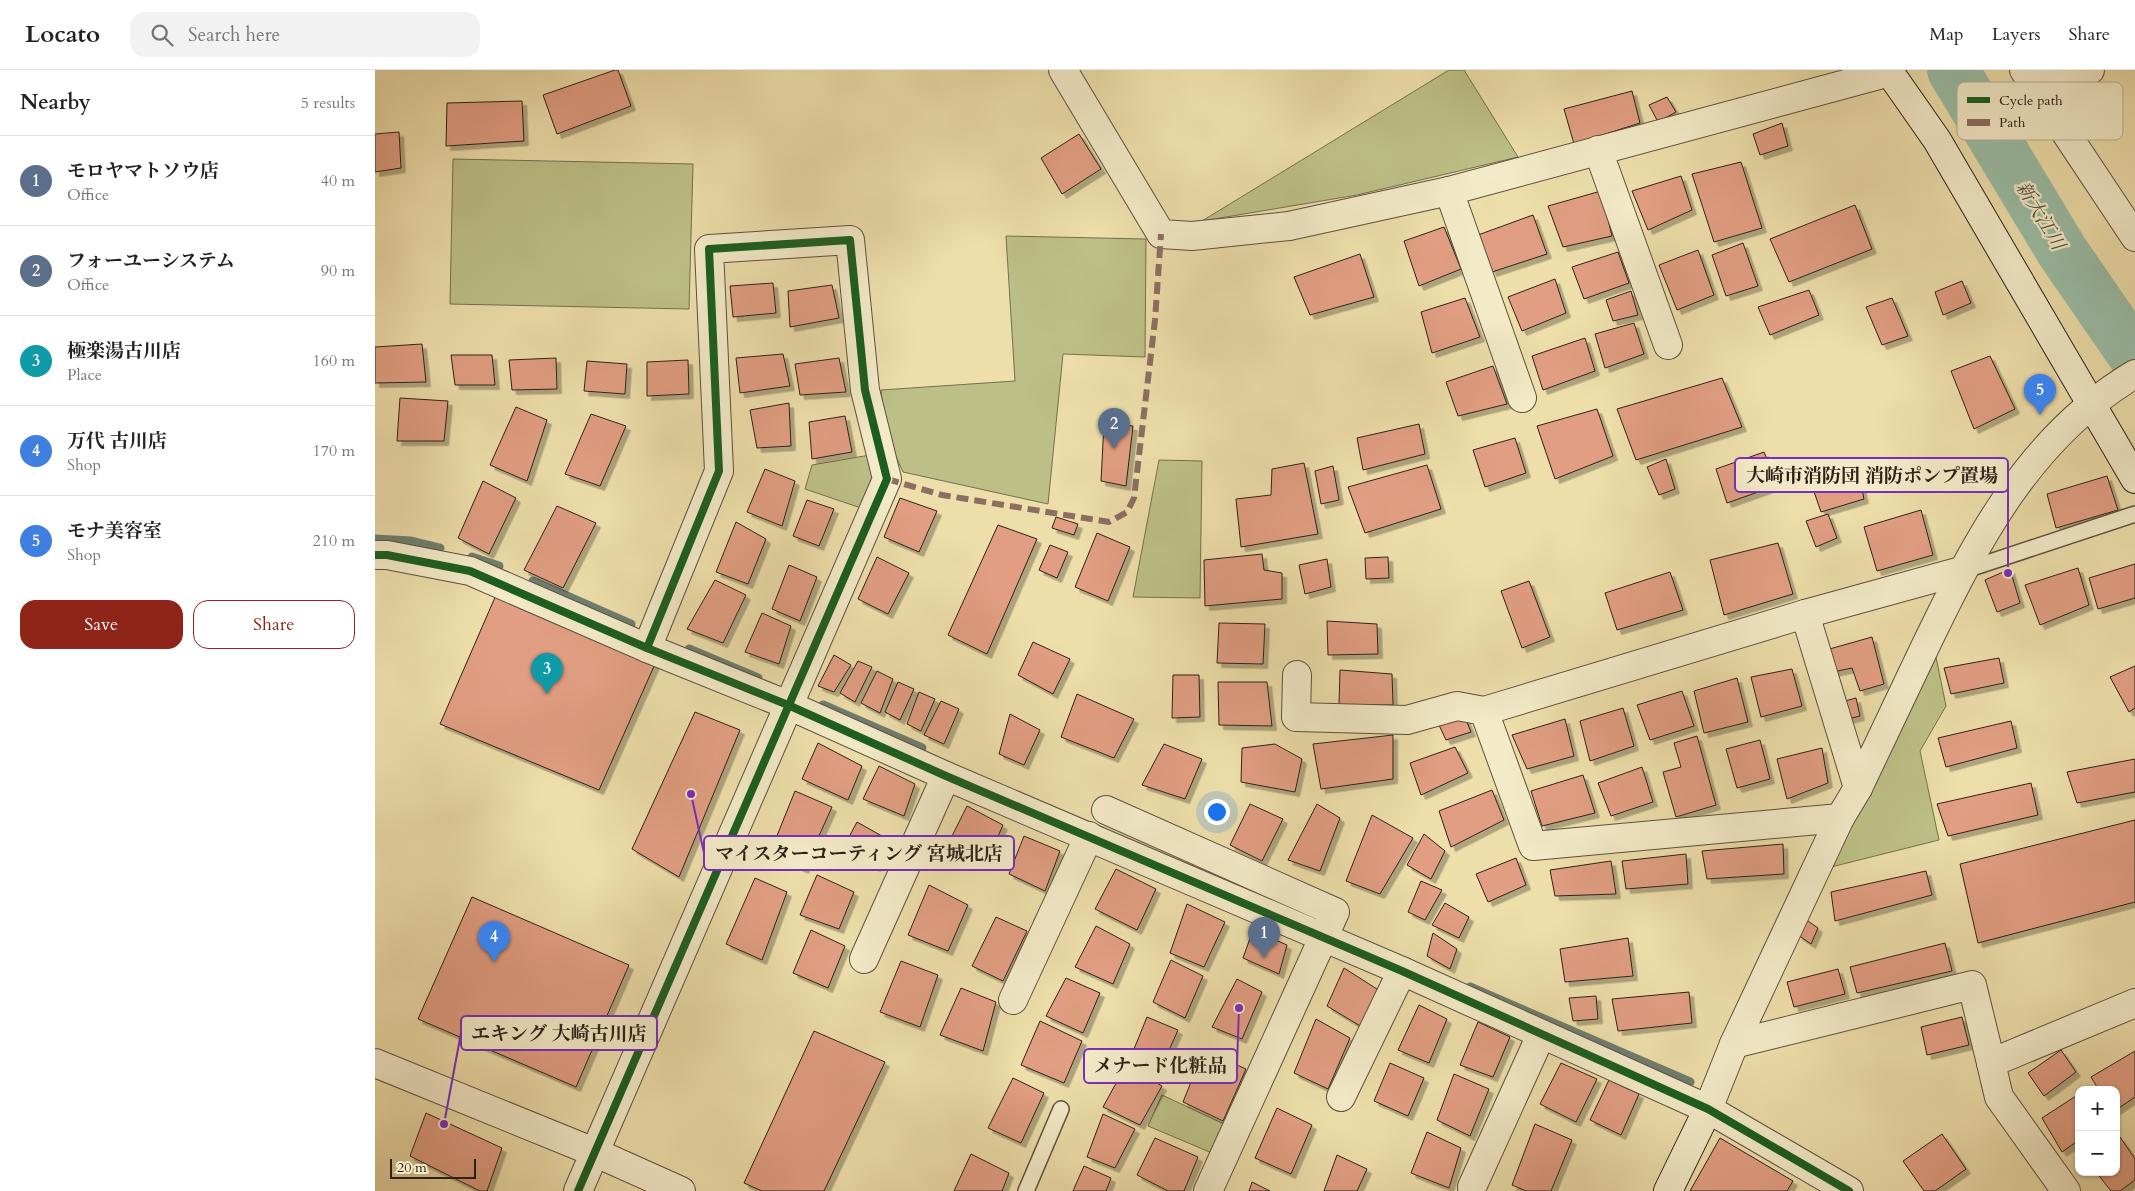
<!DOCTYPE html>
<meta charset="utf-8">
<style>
body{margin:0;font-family:Cardo,"Noto Serif JP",serif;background:#f2f2f2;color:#222}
.controls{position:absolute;right:15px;bottom:15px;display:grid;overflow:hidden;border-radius:10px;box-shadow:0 1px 4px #0004}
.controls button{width:45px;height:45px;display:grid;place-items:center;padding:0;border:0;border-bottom:1px solid #e0e0e0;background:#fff;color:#222;font:25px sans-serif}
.scale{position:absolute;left:15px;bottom:12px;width:86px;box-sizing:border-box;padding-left:5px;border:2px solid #2d211c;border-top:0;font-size:14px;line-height:18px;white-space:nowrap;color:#2d211c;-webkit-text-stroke:4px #f3eac8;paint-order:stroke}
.you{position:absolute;left:841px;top:741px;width:18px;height:18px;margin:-12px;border:4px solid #fff;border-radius:50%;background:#1a73e8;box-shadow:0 0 0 8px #1a73e833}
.badge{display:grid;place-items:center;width:32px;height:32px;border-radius:50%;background:#8f2418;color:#fff;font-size:16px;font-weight:700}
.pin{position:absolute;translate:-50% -41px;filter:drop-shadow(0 1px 2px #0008)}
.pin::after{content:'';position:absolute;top:26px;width:18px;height:15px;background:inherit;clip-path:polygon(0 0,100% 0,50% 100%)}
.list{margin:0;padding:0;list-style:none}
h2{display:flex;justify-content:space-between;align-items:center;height:65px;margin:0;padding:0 20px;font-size:21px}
h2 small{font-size:16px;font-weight:400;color:#767676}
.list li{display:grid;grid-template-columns:32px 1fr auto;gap:15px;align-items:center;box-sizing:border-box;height:90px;padding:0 20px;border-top:1px solid #e0e0e0}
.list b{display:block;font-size:19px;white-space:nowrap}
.list p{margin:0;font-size:16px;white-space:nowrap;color:#767676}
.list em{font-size:16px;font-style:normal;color:#767676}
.actions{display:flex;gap:10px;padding:15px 20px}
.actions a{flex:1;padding:11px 0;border:1px solid #8f2418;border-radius:15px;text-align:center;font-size:18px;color:#8f2418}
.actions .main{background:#8f2418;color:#fff}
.icon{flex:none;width:28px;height:28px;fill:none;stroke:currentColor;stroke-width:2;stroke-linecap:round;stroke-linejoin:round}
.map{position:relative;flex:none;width:1760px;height:1121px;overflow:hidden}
header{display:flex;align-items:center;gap:30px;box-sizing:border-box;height:70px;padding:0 25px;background:#fff;border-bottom:1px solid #e0e0e0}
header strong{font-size:24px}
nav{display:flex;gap:28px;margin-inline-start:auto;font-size:18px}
.search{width:350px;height:45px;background:#f2f2f2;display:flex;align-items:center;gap:12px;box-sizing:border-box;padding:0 18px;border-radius:15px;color:#767676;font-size:19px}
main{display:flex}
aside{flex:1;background:#fff}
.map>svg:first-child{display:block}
.green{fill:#bcc086;stroke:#747051}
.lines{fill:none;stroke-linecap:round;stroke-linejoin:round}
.stream{stroke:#6e7e6e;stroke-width:9}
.river{stroke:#9abca5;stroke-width:52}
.building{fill:#e19e82;stroke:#2d211c;filter:url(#shadow)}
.lane-casing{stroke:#5d5040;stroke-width:18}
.street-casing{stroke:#5d5040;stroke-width:30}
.secondary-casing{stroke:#2d211c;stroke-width:30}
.lane{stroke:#f3eac8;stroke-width:15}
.street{stroke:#f3eac8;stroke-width:28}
.secondary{stroke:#f3eac8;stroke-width:28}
.quiet{stroke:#8d6e63;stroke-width:6;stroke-dasharray:12 6;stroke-linecap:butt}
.cycleway-casing{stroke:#f3eac8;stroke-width:11}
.cycleway{stroke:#1b5e20;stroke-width:8}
.labels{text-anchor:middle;stroke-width:4.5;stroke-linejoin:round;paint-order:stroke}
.water-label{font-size:19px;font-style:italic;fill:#4e5045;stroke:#f3eac8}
.key{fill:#f3eac8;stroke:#b8ae94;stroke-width:1}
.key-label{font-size:14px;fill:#2d211c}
.leader{fill:none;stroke:#7b2cbf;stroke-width:2}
.callout-dot{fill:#7b2cbf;stroke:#f3eac8;stroke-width:2}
.callout{fill:#f3eac8;stroke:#7b2cbf;stroke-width:2}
.callout-label{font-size:19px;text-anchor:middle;font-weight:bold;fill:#2d211c}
</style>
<header>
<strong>Locato</strong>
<div class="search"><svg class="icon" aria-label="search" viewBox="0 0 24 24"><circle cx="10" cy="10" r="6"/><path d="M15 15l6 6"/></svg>Search here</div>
<nav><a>Map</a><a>Layers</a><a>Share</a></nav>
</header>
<main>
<aside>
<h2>Nearby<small>5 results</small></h2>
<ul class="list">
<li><span class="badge" style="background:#5c6f8a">1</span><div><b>モロヤマトソウ店</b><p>Office</p></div><em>40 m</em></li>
<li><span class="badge" style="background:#5c6f8a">2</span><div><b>フォーユーシステム</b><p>Office</p></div><em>90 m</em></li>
<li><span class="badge" style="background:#0f9aa8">3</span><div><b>極楽湯古川店</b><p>Place</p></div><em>160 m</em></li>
<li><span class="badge" style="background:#3f7fe0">4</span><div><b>万代 古川店</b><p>Shop</p></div><em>170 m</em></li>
<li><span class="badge" style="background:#3f7fe0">5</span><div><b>モナ美容室</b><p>Shop</p></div><em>210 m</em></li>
</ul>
<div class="actions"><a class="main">Save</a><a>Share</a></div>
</aside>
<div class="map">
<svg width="1760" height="1121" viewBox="0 0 1760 1121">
<defs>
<filter id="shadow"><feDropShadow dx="4.5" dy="4.5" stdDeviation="0" flood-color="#0004"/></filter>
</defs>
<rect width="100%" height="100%" fill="#eddeaa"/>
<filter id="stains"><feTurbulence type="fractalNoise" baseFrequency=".004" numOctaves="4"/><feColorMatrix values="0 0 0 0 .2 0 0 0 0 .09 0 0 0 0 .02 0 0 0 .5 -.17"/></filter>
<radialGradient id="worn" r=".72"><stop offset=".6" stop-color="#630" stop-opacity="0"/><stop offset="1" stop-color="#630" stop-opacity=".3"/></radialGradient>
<g class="green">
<polygon points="1074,0 1089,0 1143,87 982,125 827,151"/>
<polygon points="78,89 318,94 314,239 75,234"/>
<polygon points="631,166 771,169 770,287 688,284 673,434 528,402 510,363 506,320 640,311"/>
<polygon points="495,385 501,404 486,438 430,419 437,395"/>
<polygon points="784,390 827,391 825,528 758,527"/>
<polygon points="1561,587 1571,636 1545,681 1564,770 1456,797"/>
<polygon points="787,1025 849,1054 837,1083 773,1056"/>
</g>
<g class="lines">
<g class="stream">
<polyline points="0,469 36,471 65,478"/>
<polyline points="97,487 124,496"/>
<polyline points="158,511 256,554"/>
<polyline points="314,579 383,608"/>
<polyline points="448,635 547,678"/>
<polyline points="1095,917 1315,1012"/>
</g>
<polyline class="river" points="1578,0 1687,181 1760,287"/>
</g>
<g class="building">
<polygon points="240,0 243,0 256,36 182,64 168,25"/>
<polygon points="1257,21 1265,53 1199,74 1189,39"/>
<polygon points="1292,27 1301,42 1283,52 1274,35"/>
<polygon points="147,31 149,71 71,76 72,33"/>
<polygon points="1407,53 1413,76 1385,85 1378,64"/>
<polygon points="24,62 26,98 0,102 0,64"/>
<polygon points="704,64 726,99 687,124 666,88"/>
<polygon points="1366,92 1387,158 1339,172 1317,104"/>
<polygon points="1306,106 1317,140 1273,160 1257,121"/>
<polygon points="1226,121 1237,166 1188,177 1173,136"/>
<polygon points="1480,135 1497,179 1414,212 1395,169"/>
<polygon points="1158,145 1172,184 1117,202 1103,165"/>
<polygon points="1069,157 1086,199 1044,216 1029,171"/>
<polygon points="1368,173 1383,216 1351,226 1337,185"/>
<polygon points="1323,180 1339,225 1302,240 1284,195"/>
<polygon points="1243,182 1254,213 1209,229 1197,197"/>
<polygon points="985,184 999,227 935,245 919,207"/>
<polygon points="1180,209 1191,243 1147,261 1133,227"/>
<polygon points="1587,211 1596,233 1568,245 1560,222"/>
<polygon points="398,213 401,243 358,247 355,216"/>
<polygon points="457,215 464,248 415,257 413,221"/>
<polygon points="1434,220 1444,245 1395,265 1383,237"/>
<polygon points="1256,221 1263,245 1238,251 1231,230"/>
<polygon points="1090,228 1105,267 1057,283 1046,242"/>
<polygon points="1517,228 1533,266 1507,275 1491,237"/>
<polygon points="1259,253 1269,284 1230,298 1220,264"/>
<polygon points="1210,268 1220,301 1168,320 1157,286"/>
<polygon points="47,274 51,312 0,313 0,277"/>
<polygon points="408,284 415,316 365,323 361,288"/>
<polygon points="76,285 117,285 120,315 80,315"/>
<polygon points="1615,286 1640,339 1599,359 1576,301"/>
<polygon points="181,288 182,319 137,320 134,290"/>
<polygon points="464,288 471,322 425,325 420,294"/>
<polygon points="313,290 314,324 272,326 272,292"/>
<polygon points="212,291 252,294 250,324 209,321"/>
<polygon points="1118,296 1132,334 1083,346 1071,312"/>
<polygon points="1347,308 1367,357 1261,390 1242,339"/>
<polygon points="25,328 73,331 69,371 22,371"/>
<polygon points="414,333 416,376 382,378 375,340"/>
<polygon points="141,337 172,350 152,411 115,395"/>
<polygon points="1222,339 1238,386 1180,409 1162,356"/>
<polygon points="216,344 251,356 225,416 190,404"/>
<polygon points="470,346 477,382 437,389 434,352"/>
<polygon points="729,353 758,356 751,416 726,411"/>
<polygon points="1044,354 1050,384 988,400 982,368"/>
<polygon points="1140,368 1151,403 1110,417 1098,380"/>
<polygon points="1389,382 1403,415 1352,433 1341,399"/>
<polygon points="1291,389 1300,419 1284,425 1272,397"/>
<polygon points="1481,391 1489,429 1446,442 1434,407"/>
<polygon points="929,393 943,464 866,477 861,429 896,425 897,399"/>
<polygon points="1052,395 1066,439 990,463 973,417"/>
<polygon points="958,396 964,430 946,434 940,401"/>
<polygon points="390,399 420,411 407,456 372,442"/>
<polygon points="1732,406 1743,440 1681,458 1672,424"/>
<polygon points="108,411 141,428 114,484 83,468"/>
<polygon points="525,428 562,441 544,482 509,467"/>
<polygon points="432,430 459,439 444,476 418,466"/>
<polygon points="182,436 221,453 188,518 149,500"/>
<polygon points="1546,440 1558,485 1502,501 1489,457"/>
<polygon points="1453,444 1462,468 1441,477 1431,451"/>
<polygon points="681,447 703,454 699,465 677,458"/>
<polygon points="361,452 391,469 373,514 341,502"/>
<polygon points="623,455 662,469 612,584 573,565"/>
<polygon points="722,463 755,477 733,531 700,517"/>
<polygon points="1403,473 1418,524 1349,545 1335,490"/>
<polygon points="675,475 693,482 682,508 664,500"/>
<polygon points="887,484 889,500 907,503 907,529 830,536 829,490"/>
<polygon points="502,487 534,503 513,544 483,529"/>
<polygon points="1013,487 1014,508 991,509 990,488"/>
<polygon points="952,489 956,517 930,524 924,495"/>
<polygon points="1760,494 1760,528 1723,539 1714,508"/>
<polygon points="414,495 442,507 425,551 397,539"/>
<polygon points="1703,498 1714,535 1665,555 1650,515"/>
<polygon points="1635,499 1645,533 1622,542 1610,510"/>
<polygon points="1295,502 1308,540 1242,560 1230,523"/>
<polygon points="340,510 371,525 348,573 312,559"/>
<polygon points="1154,511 1175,567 1147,578 1126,521"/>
<polygon points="121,525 280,594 224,720 65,654"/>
<polygon points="387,543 416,556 404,594 370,582"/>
<polygon points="952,551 1002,554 1003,584 953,585"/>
<polygon points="844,553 890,554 888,594 842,593"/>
<polygon points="1497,567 1509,614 1485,621 1477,598 1458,602 1451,580"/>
<polygon points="658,572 695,589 678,624 643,605"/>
<polygon points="459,585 476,595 459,622 443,616"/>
<polygon points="1624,588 1629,613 1576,624 1569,598"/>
<polygon points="483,591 497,597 480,632 465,623"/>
<polygon points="1760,596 1760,638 1754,642 1735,607"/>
<polygon points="1417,599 1427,636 1386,647 1376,607"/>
<polygon points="965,600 1017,604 1018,635 964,635"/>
<polygon points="502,601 518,609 505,643 486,633"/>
<polygon points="798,605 824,605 825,647 797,648"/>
<polygon points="1362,608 1373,652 1329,663 1319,621"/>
<polygon points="523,612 539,619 525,650 510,642"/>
<polygon points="843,612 892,612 897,656 844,655"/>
<polygon points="1307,621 1319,656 1275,670 1262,635"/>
<polygon points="544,622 560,629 546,661 532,654"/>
<polygon points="702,624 759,649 739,688 686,667"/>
<polygon points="1481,628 1485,646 1469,650 1466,632"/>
<polygon points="566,631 584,639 569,674 549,665"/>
<polygon points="1248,638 1259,676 1215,691 1205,651"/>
<polygon points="320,642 365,660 304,807 257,779"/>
<polygon points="635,644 665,660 649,695 624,684"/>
<polygon points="1090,647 1096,662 1071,670 1064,655"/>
<polygon points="1190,649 1199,686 1152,699 1137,665"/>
<polygon points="1636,651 1642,678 1571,697 1563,668"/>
<polygon points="1018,665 1018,709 946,719 938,674"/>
<polygon points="1322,666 1341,735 1301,747 1288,702 1306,697 1299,673"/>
<polygon points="1385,670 1395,709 1362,718 1351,679"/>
<polygon points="443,673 487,696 473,730 427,709"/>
<polygon points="789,674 827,689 810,729 767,715"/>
<polygon points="900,674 927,689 920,722 866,712 867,678"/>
<polygon points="1080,677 1093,703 1046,725 1035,693"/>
<polygon points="1447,678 1453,713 1412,729 1402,689"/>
<polygon points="1760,689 1760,722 1702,733 1692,702"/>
<polygon points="504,696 540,714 529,746 488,729"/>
<polygon points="1267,697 1278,732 1236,746 1223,713"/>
<polygon points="1208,705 1220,743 1167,756 1156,721"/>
<polygon points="1656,713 1663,745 1573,766 1562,734"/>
<polygon points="1117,720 1129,750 1076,777 1064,741"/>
<polygon points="420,721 457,737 429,799 395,783"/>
<polygon points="875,734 908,749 887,791 855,775"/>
<polygon points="942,734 965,748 945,801 913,790"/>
<polygon points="592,736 628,755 610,796 569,782"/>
<polygon points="997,745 1038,768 1005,824 971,811"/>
<polygon points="1760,750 1760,832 1603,873 1585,794"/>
<polygon points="482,752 514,770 501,797 467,780"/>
<polygon points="1049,764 1070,781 1056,809 1032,795"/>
<polygon points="649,766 685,781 670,821 634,804"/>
<polygon points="1408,774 1409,804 1332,809 1327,781"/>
<polygon points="1311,784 1313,814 1251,819 1247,791"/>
<polygon points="1141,788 1151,815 1113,832 1101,804"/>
<polygon points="1236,791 1241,824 1180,826 1175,800"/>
<polygon points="741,799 781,819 762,860 720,839"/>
<polygon points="1551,801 1557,825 1460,851 1456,822"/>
<polygon points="442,805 479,822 464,859 425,845"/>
<polygon points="380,808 412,822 387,890 351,874"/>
<polygon points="1046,811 1067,820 1050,850 1033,842"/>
<polygon points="554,815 593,835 573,881 533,865"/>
<polygon points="97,827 254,895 201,1017 43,949"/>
<polygon points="1070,833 1094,847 1084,868 1057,855"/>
<polygon points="812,834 850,852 829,897 795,883"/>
<polygon points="621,847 652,861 628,911 597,896"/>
<polygon points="1430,849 1443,858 1436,874 1423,865"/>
<polygon points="721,856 755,874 738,914 700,897"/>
<polygon points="436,860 470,876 453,918 418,903"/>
<polygon points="878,860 912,875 904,904 868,888"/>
<polygon points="1058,863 1082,879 1075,899 1052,886"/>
<polygon points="1253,868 1258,906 1190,912 1185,879"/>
<polygon points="1570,873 1577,901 1482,923 1475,897"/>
<polygon points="796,890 828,906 810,948 778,932"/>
<polygon points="526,891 563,905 545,957 505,942"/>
<polygon points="969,898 1005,921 987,957 952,936"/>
<polygon points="1463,899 1470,924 1419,937 1412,912"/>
<polygon points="691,908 725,923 708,963 671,946"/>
<polygon points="862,909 887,922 867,969 837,957"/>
<polygon points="586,918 621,932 608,981 565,965"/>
<polygon points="1314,922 1317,953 1243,961 1237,929"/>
<polygon points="1221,926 1223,949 1198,951 1194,928"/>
<polygon points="1044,935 1072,949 1054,993 1023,980"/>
<polygon points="772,947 803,960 788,994 759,979"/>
<polygon points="1587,947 1594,975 1552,985 1546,957"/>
<polygon points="941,949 975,968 953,1019 919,1003"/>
<polygon points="665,951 707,971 689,1013 646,995"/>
<polygon points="1103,952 1135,967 1118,1007 1085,995"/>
<polygon points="439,961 510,992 449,1121 387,1121 369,1113"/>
<polygon points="829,980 871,999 848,1051 808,1032"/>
<polygon points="1686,980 1701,1002 1669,1026 1653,1003"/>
<polygon points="1760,981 1760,1027 1741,1040 1741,1020 1724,1020 1716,1007"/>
<polygon points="1015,993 1049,1008 1033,1046 999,1031"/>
<polygon points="1186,993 1222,1009 1201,1052 1165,1034"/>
<polygon points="751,995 787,1016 765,1055 728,1037"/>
<polygon points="1079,1004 1114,1019 1095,1066 1062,1050"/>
<polygon points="638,1008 669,1023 646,1073 613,1058"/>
<polygon points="1234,1010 1264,1024 1246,1065 1215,1050"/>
<polygon points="1704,1024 1704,1070 1687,1082 1667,1048"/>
<polygon points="902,1038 937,1055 916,1104 880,1088"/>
<polygon points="51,1043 127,1078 112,1121 105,1121 35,1086"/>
<polygon points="728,1044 760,1059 740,1098 712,1087"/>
<polygon points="1160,1054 1197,1070 1176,1121 1151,1121 1137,1115"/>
<polygon points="1052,1062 1086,1078 1074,1118 1036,1103"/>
<polygon points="1567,1064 1591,1099 1560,1121 1549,1121 1528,1091"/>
<polygon points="1745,1067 1760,1089 1760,1110 1745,1121 1736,1121 1721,1102 1741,1102 1741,1070"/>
<polygon points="780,1068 823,1087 809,1121 793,1121 762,1105"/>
<polygon points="1345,1068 1418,1111 1412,1121 1315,1121"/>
<polygon points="596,1084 634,1103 627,1121 579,1121"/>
<polygon points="962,1085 992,1099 982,1121 949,1121"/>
<polygon points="709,1096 736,1108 731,1121 698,1121"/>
<polygon points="877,1112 895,1121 874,1121"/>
</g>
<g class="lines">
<defs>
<g id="lane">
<polyline points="1588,501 1760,444"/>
<polyline points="651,1121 686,1039"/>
</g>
<g id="street">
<polyline points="688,0 786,164 817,166 914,156 1074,121 1515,2"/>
<polyline points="1649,0 1760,167"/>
<polyline points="1655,11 1715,0"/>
<polyline points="1223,80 1293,275"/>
<polyline points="1074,121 1147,328"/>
<polyline points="0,485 12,485 95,501 272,578 413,635 571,706 1027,901 1333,1039 1474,1121"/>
<polyline points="1430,544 1483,718"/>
<polyline points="922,605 921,647 1032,650 1082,636 1109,641 1430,544 1586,501"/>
<polyline points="1109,641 1158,776 1465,748"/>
<polyline points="731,740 960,842 833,1121"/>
<polyline points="489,889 571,706"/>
<polyline points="638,930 714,766"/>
<polyline points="1359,974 1597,915 1616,993"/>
<polyline points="0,993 219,1082 306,1121"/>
<polyline points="966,1027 1027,901"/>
<path d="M1333 1039 1359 974 1465 748 1483 718C1505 671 1528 624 1550 577 1601 471 1655 366 1760 304"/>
<polyline points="1097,1117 1166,965"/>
<polyline points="203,1121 512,409 490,320 475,170 334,179 344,401 272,578"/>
<polyline points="1691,1121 1624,1027 1616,993 1760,933"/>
</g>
<g id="secondary">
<polyline points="1513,0 1562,70 1760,409"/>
<polyline points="1293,1121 1333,1039"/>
</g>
</defs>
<use href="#lane" class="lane-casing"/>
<use href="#street" class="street-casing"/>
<use href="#secondary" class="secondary-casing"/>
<use href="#lane" class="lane"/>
<use href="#street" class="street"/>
<use href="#secondary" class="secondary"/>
<polyline class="quiet" points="512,409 567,425 734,452 752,442 759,428 780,250 786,164"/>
<defs>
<g id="cycleway">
<polyline points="0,485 12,485 95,501 272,578 413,635 571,706 1027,901 1333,1039 1474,1121"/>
<polyline points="203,1121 512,409 490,320 475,170 334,179 344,401 272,578"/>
</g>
</defs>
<use href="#cycleway" class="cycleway-casing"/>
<use href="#cycleway" class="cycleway"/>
</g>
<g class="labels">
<g class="water-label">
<text transform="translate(1666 145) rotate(59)" y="7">新大江川</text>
</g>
</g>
<rect x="1582" y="12" width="166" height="58" rx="8" class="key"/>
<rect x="1592" y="27" width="23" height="6" fill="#1b5e20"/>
<rect x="1592" y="49" width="23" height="7" fill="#8d6e63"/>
<g class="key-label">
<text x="1624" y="35">Cycle path</text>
<text x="1624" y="57">Path</text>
</g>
<path class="leader" d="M1633 503L1633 405M316 724L329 783M69 1054L86 963M864 938L862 996"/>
<g class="callout-dot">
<circle cx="1633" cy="503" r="5"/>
<circle cx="316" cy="724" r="5"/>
<circle cx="69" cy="1054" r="5"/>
<circle cx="864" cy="938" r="5"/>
</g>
<g class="callout">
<rect x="1360" y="388" width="273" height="34" rx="5"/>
<rect x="329" y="766" width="310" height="34" rx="5"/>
<rect x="86" y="946" width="196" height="34" rx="5"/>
<rect x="709" y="979" width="153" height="34" rx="5"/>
</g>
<g class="callout-label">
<text x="1497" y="412">大崎市消防団 消防ポンプ置場</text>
<text x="484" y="790">マイスターコーティング 宮城北店</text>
<text x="184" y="970">エキング 大崎古川店</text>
<text x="785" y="1002">メナード化粧品</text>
</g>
<rect width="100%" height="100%" filter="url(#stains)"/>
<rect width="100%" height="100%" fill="url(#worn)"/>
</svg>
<div class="controls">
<button>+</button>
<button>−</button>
</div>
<div class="scale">20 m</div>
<div class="you"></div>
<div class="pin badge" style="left:889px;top:888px;background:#5c6f8a">1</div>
<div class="pin badge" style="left:739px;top:379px;background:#5c6f8a">2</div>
<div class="pin badge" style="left:172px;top:624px;background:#0f9aa8">3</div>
<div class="pin badge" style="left:119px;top:892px;background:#3f7fe0">4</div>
<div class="pin badge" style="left:1665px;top:345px;background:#3f7fe0">5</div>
</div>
</main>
